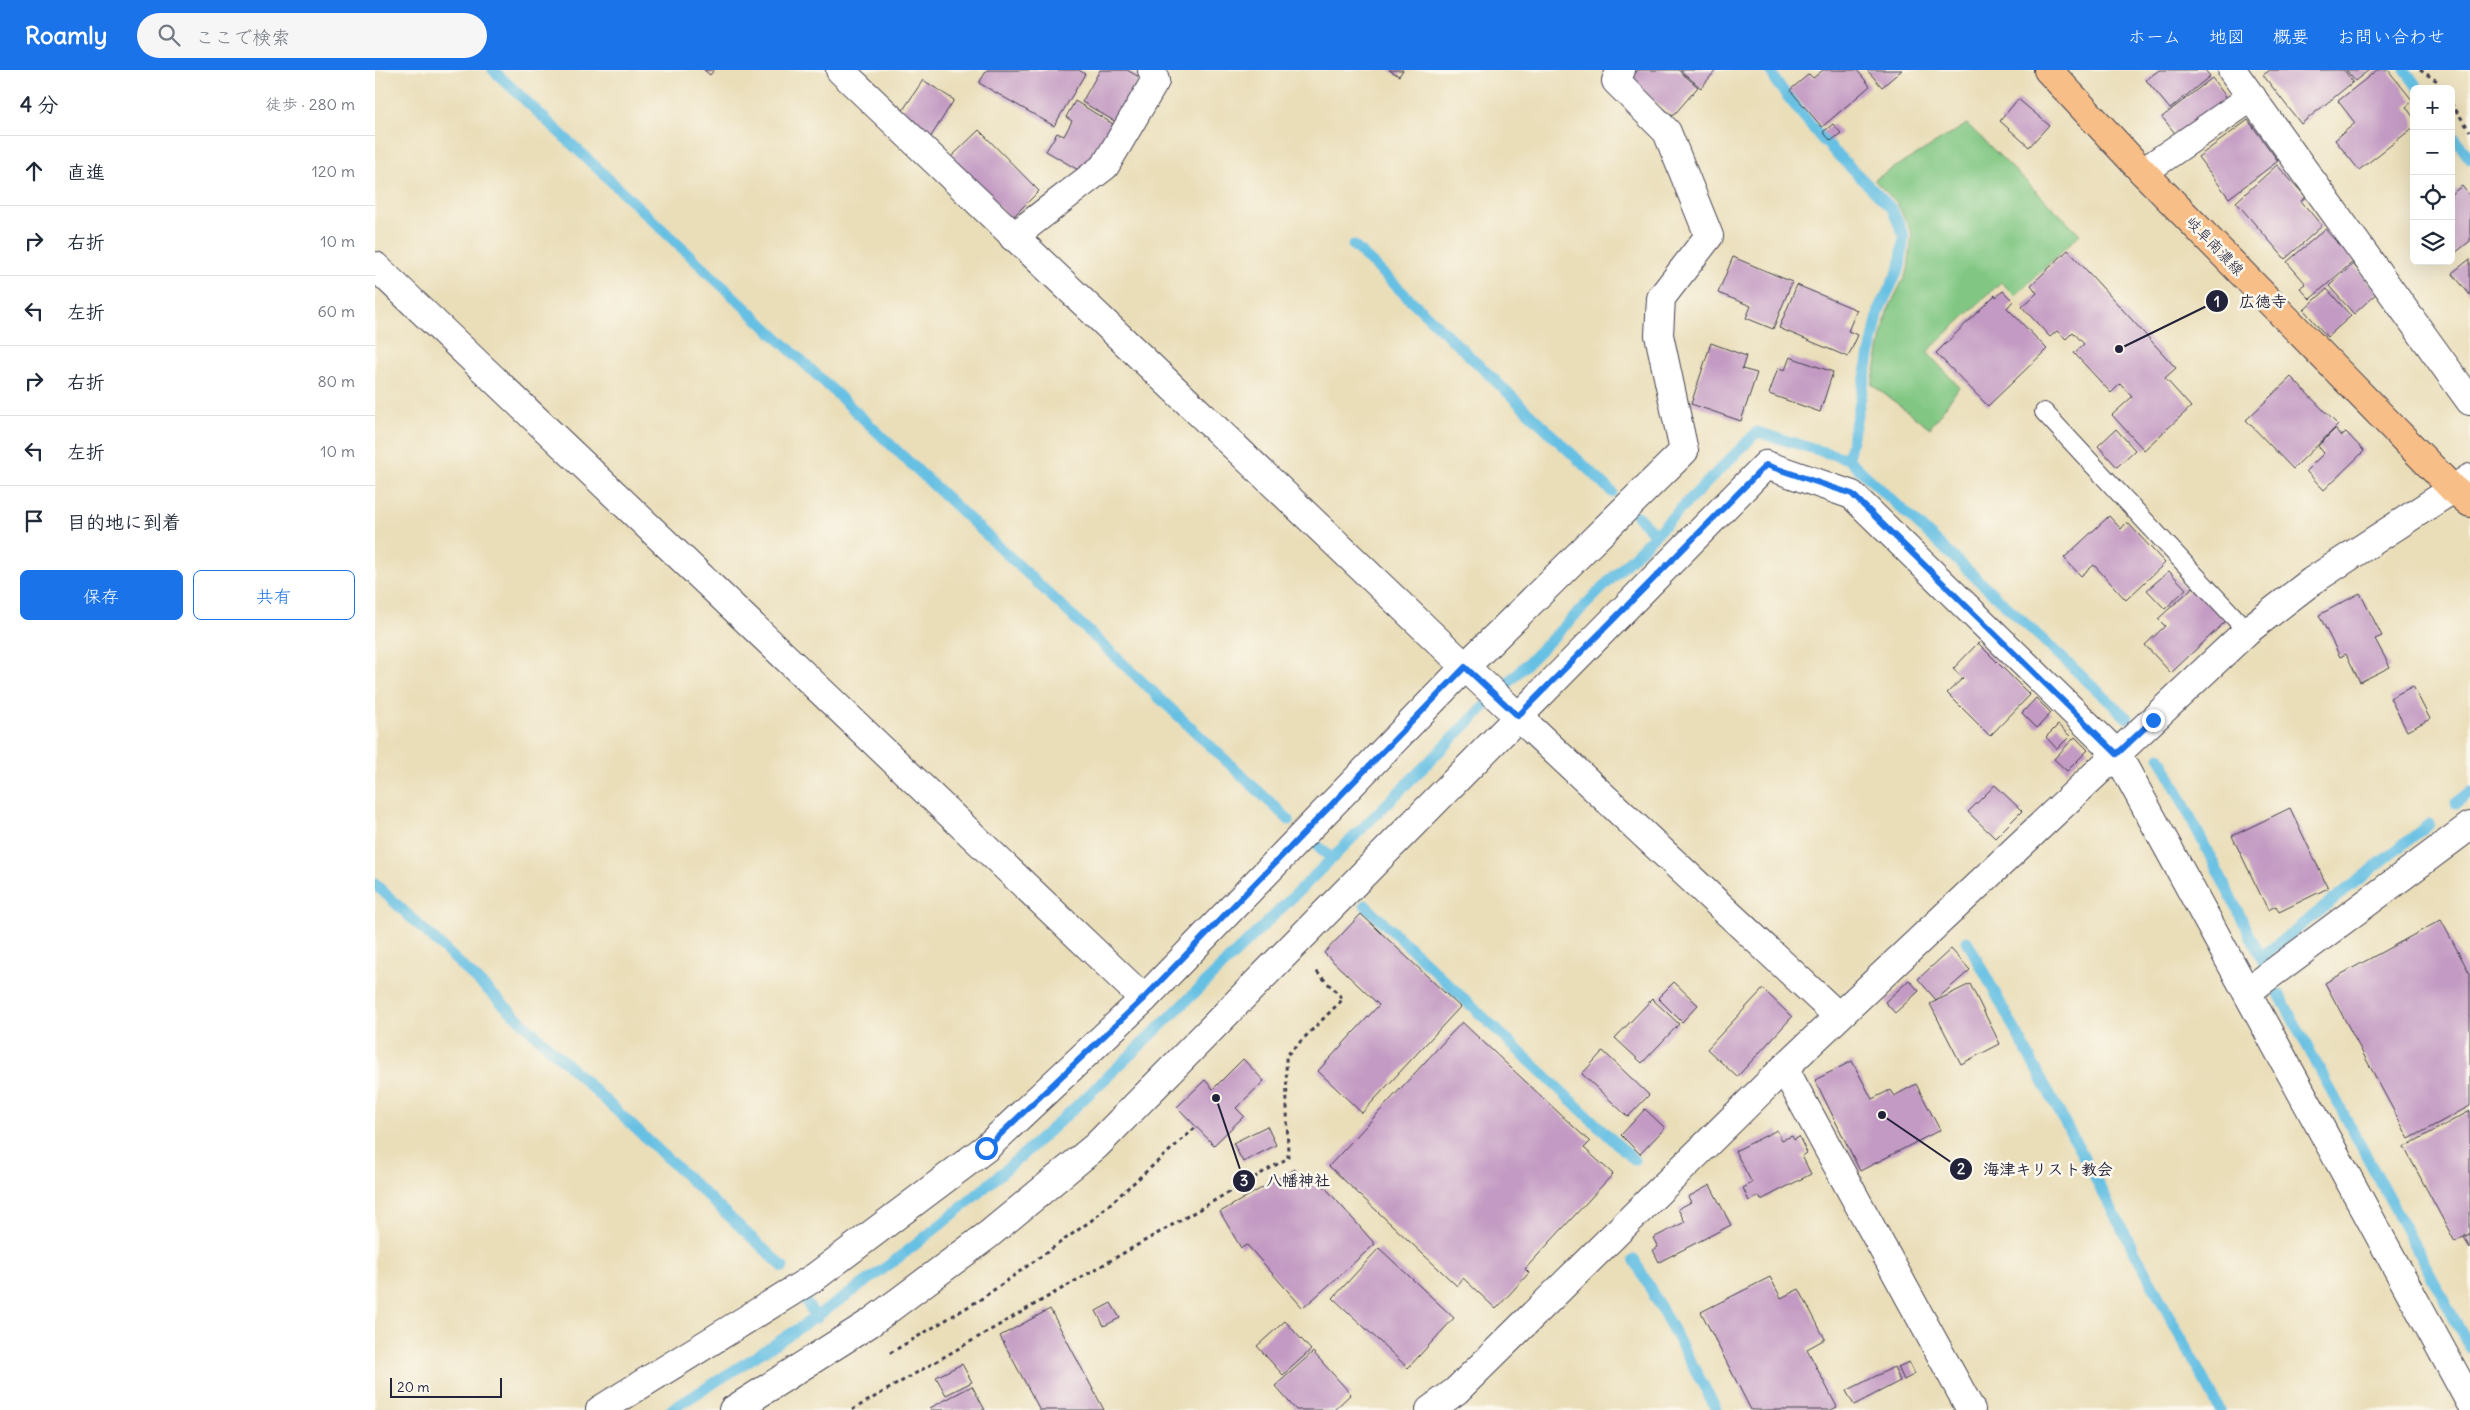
<!DOCTYPE html>
<html lang="ja">
<meta charset="utf-8">
<style>
body{margin:0;font-family:Delius,"Klee One",sans-serif;background:#f6f6f7;color:#1f2937}
.controls{position:absolute;right:15px;top:15px;display:grid;overflow:hidden;border-radius:8px;box-shadow:0 5px 20px #0002}
.controls button{width:45px;height:45px;display:grid;place-items:center;padding:0;border:0;border-bottom:1px solid #e0e1e3;background:#fff;color:#1f2937;font:25px sans-serif}
.scale{position:absolute;left:15px;bottom:12px;width:112px;box-sizing:border-box;padding-left:5px;border:2px solid #22223b;border-top:0;font-size:14px;line-height:18px;white-space:nowrap;color:#22223b;-webkit-text-stroke:4px #fbf7ec;paint-order:stroke}
.stop{position:absolute;width:15px;height:15px;margin:-11px;border:4px solid #1a73e8;border-radius:50%;background:#fff}
.stop.end{background:#1a73e8;border-color:#fff;box-shadow:0 1px 5px #0008}
.list{margin:0;padding:0;list-style:none}
h2{display:flex;justify-content:space-between;align-items:center;height:65px;margin:0;padding:0 20px;font-size:21px}
h2 small{font-size:16px;font-weight:400;color:#747a83}
.list li{display:grid;grid-template-columns:32px 1fr auto;gap:15px;align-items:center;box-sizing:border-box;height:70px;padding:0 20px;border-top:1px solid #e0e1e3}
.list b{display:block;font-size:19px;white-space:nowrap}
.list em{font-size:16px;font-style:normal;color:#747a83}
.actions{display:flex;gap:10px;padding:15px 20px}
.actions a{flex:1;padding:11px 0;border:1px solid #1a73e8;border-radius:8px;text-align:center;font-size:18px;color:#1a73e8}
.actions .main{background:#1a73e8;color:#fff}
.icon{flex:none;width:28px;height:28px;fill:none;stroke:currentColor;stroke-width:2;stroke-linecap:round;stroke-linejoin:round}
.map{position:relative;flex:none;width:2095px;height:1340px;overflow:hidden}
header{display:flex;align-items:center;gap:30px;box-sizing:border-box;height:70px;padding:0 25px;background:#1a73e8;color:#fff}
header strong{font-size:24px}
nav{display:flex;gap:28px;margin-inline-start:auto;font-size:18px}
.search{width:350px;height:45px;background:#f6f6f7;display:flex;align-items:center;gap:12px;box-sizing:border-box;padding:0 18px;border-radius:28px;color:#747a83;font-size:19px}
main{display:flex}
aside{flex:1;background:#fff}
.map>svg:first-child{display:block}
.green{fill:#81c783;stroke:#52745f}
.lines{fill:none;stroke-linecap:round;stroke-linejoin:round}
.stream{stroke:#66c0e3;stroke-width:11}
.building{fill:#c39ac3}
.service-casing{stroke:#403e4e;stroke-width:20}
.minor-casing{stroke:#403e4e;stroke-width:30}
.primary-casing{stroke:#403e4e;stroke-width:30}
.path{stroke:#403e4e;stroke-width:3;stroke-dasharray:4 4;stroke-linecap:butt}
.service{stroke:#fff;stroke-width:18}
.minor{stroke:#fff;stroke-width:28}
.primary{stroke:#f7be87;stroke-width:28}
.route{stroke:#1a73e8;stroke-width:6}
.labels{text-anchor:middle;stroke-width:5;stroke-linejoin:round;paint-order:stroke}
.street-label{font-size:15px;fill:#22223b;stroke:#fbf7ec}
.leader{fill:none;stroke:#22223b;stroke-width:2}
.callout-dot{fill:#22223b;stroke:#fbf7ec;stroke-width:2}
.mark-label{font-size:15px;text-anchor:middle;font-weight:bold;fill:#fff}
.callout-label{font-size:16px;text-anchor:middle;font-weight:bold;fill:#22223b;stroke:#fbf7ec;stroke-width:5;stroke-linejoin:round;paint-order:stroke}
</style>
<header>
<strong>Roamly</strong>
<div class="search"><svg class="icon" aria-label="search" viewBox="0 0 24 24"><circle cx="10" cy="10" r="6"/><path d="M15 15l6 6"/></svg>ここで検索</div>
<nav><a>ホーム</a><a>地図</a><a>概要</a><a>お問い合わせ</a></nav>
</header>
<main>
<aside>
<h2>4 分<small>徒歩 · 280 m</small></h2>
<ul class="list">
<li><svg class="icon" aria-label="ahead" viewBox="0 0 24 24"><path d="M12 20V5M6 11l6-6 6 6"/></svg><div><b>直進</b></div><em>120 m</em></li>
<li><svg class="icon" aria-label="right" viewBox="0 0 24 24"><path d="M7 20v-9h11M14 6l5 5-5 5"/></svg><div><b>右折</b></div><em>10 m</em></li>
<li><svg class="icon" aria-label="left" viewBox="0 0 24 24"><path d="M17 20v-9H6M10 6l-5 5 5 5"/></svg><div><b>左折</b></div><em>60 m</em></li>
<li><svg class="icon" aria-label="right" viewBox="0 0 24 24"><path d="M7 20v-9h11M14 6l5 5-5 5"/></svg><div><b>右折</b></div><em>80 m</em></li>
<li><svg class="icon" aria-label="left" viewBox="0 0 24 24"><path d="M17 20v-9H6M10 6l-5 5 5 5"/></svg><div><b>左折</b></div><em>10 m</em></li>
<li><svg class="icon" aria-label="arrive" viewBox="0 0 24 24"><path d="M6 21V4h12l-3 4 3 4H6"/></svg><div><b>目的地に到着</b></div></li>
</ul>
<div class="actions"><a class="main">保存</a><a>共有</a></div>
</aside>
<div class="map">
<svg width="2095" height="1340" viewBox="0 0 2095 1340">
<rect width="100%" height="100%" fill="#fbf7ec"/>
<filter id="ink" filterUnits="userSpaceOnUse"><feTurbulence type="fractalNoise" baseFrequency=".02" numOctaves="2"/><feDisplacementMap in="SourceGraphic" scale="10" xChannelSelector="R" yChannelSelector="G"/><feConvolveMatrix kernelMatrix="1 2 1 2 8 2 1 2 1" color-interpolation-filters="sRGB"/></filter>
<filter id="wash" filterUnits="userSpaceOnUse"><feTurbulence type="fractalNoise" baseFrequency=".0096" numOctaves="4" result="noise"/><feDisplacementMap in="SourceGraphic" scale="20" xChannelSelector="R" yChannelSelector="G"/><feGaussianBlur stdDeviation="1.12" result="paint"/><feColorMatrix in="noise" values="0 0 0 0 0 0 0 0 0 0 0 0 0 0 0 0 0 1.4 0 .05"/><feComposite in="paint" operator="in"/></filter>
<g filter="url(#wash)">
<rect width="100%" height="100%" fill="#eadeb9"/>
<polygon class="green" points="1592,54 1705,164 1640,226 1626,212 1552,282 1584,317 1555,358 1497,315 1512,242 1533,200 1537,164 1522,133 1499,110"/>
<g class="lines">
<g class="stream">
<polyline points="118,0 914,750"/>
<polyline points="1396,0 1401,12 1446,68 1517,139 1529,166 1525,197 1504,240 1473,389"/>
<polyline points="2030,0 2044,19"/>
<polyline points="2076,63 2095,89"/>
<polyline points="978,175 1237,422"/>
<polyline points="1262,446 1280,464"/>
<polyline points="1785,687 1890,895"/>
<polyline points="2081,733 2095,722"/>
<polyline points="941,774 957,789"/>
<polyline points="0,814 408,1197"/>
<polyline points="990,835 1259,1090"/>
<polyline points="1592,871 1845,1340"/>
<polyline points="1886,887 2054,754"/>
<polyline points="1904,924 2095,1278"/>
<polyline points="1259,1189 1342,1340"/>
<polyline points="429,1229 442,1248"/>
<path d="M296 1340C379 1288 462 1236 540 1175 660 1081 768 973 877 867 1047 701 1214 531 1382 362L1473 389 1752 648"/>
</g>
</g>
<g id="blocks">
<g class="building">
<polygon points="329,0 339,0 335,5"/>
<polygon points="612,0 704,0 710,4 679,56 604,13"/>
<polygon points="725,0 752,0 766,8 741,52 707,32"/>
<polygon points="1014,0 1028,0 1024,6"/>
<polygon points="1263,0 1303,0 1323,17 1298,46 1254,10"/>
<polygon points="1305,0 1341,0 1326,18"/>
<polygon points="1448,0 1482,0 1495,16 1447,57 1415,20 1434,4 1438,8"/>
<polygon points="1492,0 1527,0 1507,17"/>
<polygon points="1784,0 1830,0 1835,6 1795,39 1771,10"/>
<polygon points="1895,0 1969,0 1978,12 1926,54 1888,5"/>
<polygon points="1971,0 1994,0 1980,11"/>
<polygon points="2002,0 2013,0 2038,31 2031,37 2039,48 2039,57 1984,100 1960,70 1980,53 1963,31"/>
<polygon points="1837,8 1852,28 1803,67 1787,47"/>
<polygon points="548,10 579,30 555,68 524,46"/>
<polygon points="1643,29 1674,55 1654,77 1625,51"/>
<polygon points="700,31 738,54 710,104 671,81 682,63 689,66 697,51 691,47"/>
<polygon points="1873,50 1903,91 1854,128 1823,87"/>
<polygon points="1458,54 1466,63 1456,71 1448,62"/>
<polygon points="604,60 664,121 636,149 575,88"/>
<polygon points="1902,95 1931,127 1926,131 1947,156 1910,189 1861,132"/>
<polygon points="2087,116 2095,126 2095,171 2079,184 2076,180 2076,124"/>
<polygon points="1950,159 1979,191 1935,229 1925,218 1931,214 1912,192"/>
<polygon points="1693,180 1801,298 1790,308 1816,337 1769,380 1737,345 1757,327 1745,314 1736,323 1699,283 1709,274 1698,262 1691,269 1682,261 1675,267 1647,237 1662,223 1656,215"/>
<polygon points="1358,187 1417,212 1398,259 1371,248 1376,236 1343,223"/>
<polygon points="2095,189 2095,225 2077,203"/>
<polygon points="1978,194 2003,222 1979,244 1954,216"/>
<polygon points="1422,215 1482,240 1473,261 1483,265 1473,287 1404,258"/>
<polygon points="1952,219 1976,246 1952,267 1929,240"/>
<polygon points="1628,221 1638,231 1632,238 1672,279 1613,336 1561,283 1620,225 1621,227"/>
<polygon points="1336,273 1371,286 1367,299 1382,303 1366,351 1316,334"/>
<polygon points="1415,287 1458,302 1445,342 1394,324 1403,298 1410,300"/>
<polygon points="1916,307 1963,355 1918,399 1871,350"/>
<polygon points="1741,359 1760,380 1742,397 1723,376"/>
<polygon points="1960,359 1966,366 1971,362 1989,381 1949,420 1931,401 1949,383 1943,376"/>
<polygon points="1734,446 1746,459 1752,452 1790,493 1751,530 1719,495 1706,506 1689,488"/>
<polygon points="1794,501 1811,519 1790,539 1772,520"/>
<polygon points="1818,517 1851,551 1796,603 1770,575 1790,556 1783,549"/>
<polygon points="1985,523 2007,566 2000,569 2015,597 1985,612 1971,584 1965,587 1944,545"/>
<polygon points="1603,573 1655,625 1615,666 1572,623 1588,608 1578,599"/>
<polygon points="2038,616 2055,649 2032,661 2015,628"/>
<polygon points="1661,628 1676,643 1662,658 1647,643"/>
<polygon points="1683,655 1695,666 1682,679 1671,667"/>
<polygon points="1700,667 1713,680 1692,701 1679,689"/>
<polygon points="1620,715 1647,741 1620,768 1593,742"/>
<polygon points="1915,738 1953,818 1904,842 1901,836 1893,840 1857,766"/>
<polygon points="986,844 1085,937 987,1043 943,1001 1004,935 949,883"/>
<polygon points="2066,850 2095,904 2095,1036 2034,1069 1950,913"/>
<polygon points="1576,879 1595,900 1561,930 1543,909"/>
<polygon points="1534,910 1544,921 1520,943 1510,932"/>
<polygon points="1299,912 1323,935 1307,952 1283,928"/>
<polygon points="1595,914 1625,974 1586,994 1555,934"/>
<polygon points="1388,919 1417,947 1362,1007 1332,979"/>
<polygon points="1277,929 1304,954 1267,993 1240,968"/>
<polygon points="1087,952 1215,1072 1209,1078 1238,1104 1150,1199 1154,1203 1121,1239 1088,1208 1082,1216 954,1096"/>
<polygon points="1228,981 1274,1025 1253,1047 1207,1004"/>
<polygon points="868,989 889,1011 861,1038 869,1046 839,1075 802,1037 830,1010 838,1019"/>
<polygon points="1477,991 1497,1029 1515,1020 1519,1026 1541,1014 1565,1060 1485,1101 1440,1010"/>
<polygon points="1270,1039 1290,1058 1265,1084 1246,1065"/>
<polygon points="2095,1041 2095,1163 2080,1172 2029,1077"/>
<polygon points="892,1056 901,1075 868,1092 858,1073"/>
<polygon points="1402,1060 1407,1070 1417,1066 1419,1070 1424,1067 1432,1083 1427,1086 1436,1104 1386,1130 1384,1126 1374,1131 1368,1118 1377,1113 1360,1081"/>
<polygon points="920,1099 930,1115 940,1106 1000,1174 928,1238 872,1175 866,1178 845,1142"/>
<polygon points="1335,1115 1356,1155 1284,1192 1278,1180 1283,1177 1278,1168 1310,1152 1303,1139 1316,1132 1313,1127"/>
<polygon points="2095,1165 2095,1178 2089,1168"/>
<polygon points="1004,1178 1079,1248 1033,1298 958,1228"/>
<polygon points="1395,1207 1406,1228 1424,1219 1450,1269 1432,1279 1462,1337 1456,1340 1376,1340 1326,1242"/>
<polygon points="736,1233 745,1248 729,1256 721,1241"/>
<polygon points="675,1239 729,1340 665,1340 625,1266"/>
<polygon points="910,1251 936,1280 908,1305 882,1276"/>
<polygon points="938,1282 976,1324 959,1340 921,1340 900,1316"/>
<polygon points="1534,1292 1540,1304 1529,1310 1523,1297"/>
<polygon points="587,1294 597,1312 571,1325 561,1307"/>
<polygon points="1519,1297 1525,1311 1479,1335 1471,1321"/>
<polygon points="597,1316 610,1340 556,1340 555,1338"/>
</g>
</g>
</g>
<g filter="url(#ink)">
<use href="#blocks" fill-opacity="0" stroke="#403e4e" stroke-width="1"/>
<g class="lines">
<defs>
<polyline id="service" points="1669,342 1872,561"/>
<g id="minor">
<polyline points="465,0 1102,608 1463,946"/>
<polyline points="1857,0 2095,331"/>
<polyline points="1768,102 1877,27"/>
<polyline points="638,167 730,96 780,11 777,0"/>
<polyline points="0,196 769,929"/>
<polyline points="1872,922 2095,756"/>
<polyline points="1409,998 1596,1340"/>
<polyline points="225,1340 440,1207 611,1078 769,929 1090,597 1309,381 1284,265 1286,228 1334,166 1292,62 1241,11 1246,0"/>
<polyline points="358,1340 495,1253 613,1165 721,1076 1391,395 1477,425 1742,684 2095,1332"/>
<polyline points="1055,1340 1081,1321 1409,998 1872,561 1937,511 2095,408"/>
</g>
<polyline id="primary" points="1673,0 1768,102 2078,419 2095,433"/>
</defs>
<use href="#service" class="service-casing"/>
<use href="#minor" class="minor-casing"/>
<use href="#primary" class="primary-casing"/>
<g class="path">
<polyline points="2045,0 2062,11 2067,19"/>
<polyline points="2076,33 2095,61"/>
<polyline points="515,1283 606,1229 717,1150 820,1058"/>
<polyline points="477,1340 913,1088 911,986 968,929 940,900"/>
</g>
<use href="#service" class="service"/>
<use href="#minor" class="minor"/>
<use href="#primary" class="primary"/>
</g>
</g>
<g class="lines" filter="url(#ink)">
<polyline class="route" points="611,1078 769,928 1090,597 1143,646 1391,395 1477,424 1742,684 1778,650"/>
</g>
<g class="labels">
<g class="street-label">
<text transform="translate(1840 176) rotate(46)" y="5">岐阜南濃線</text>
</g>
</g>
<path class="leader" d="M1744 279L1842 231M1507 1045L1586 1099M841 1028L869 1111"/>
<g class="callout-dot">
<circle cx="1744" cy="279" r="5"/>
<circle cx="1507" cy="1045" r="5"/>
<circle cx="841" cy="1028" r="5"/>
<circle cx="1842" cy="231" r="12"/>
<circle cx="1586" cy="1099" r="12"/>
<circle cx="869" cy="1111" r="12"/>
</g>
<g class="mark-label">
<text x="1842" y="237">1</text>
<text x="1586" y="1104">2</text>
<text x="869" y="1116">3</text>
</g>
<g class="callout-label">
<text x="1888" y="237">広徳寺</text>
<text x="1673" y="1105">海津キリスト教会</text>
<text x="923" y="1116">八幡神社</text>
</g>
</svg>
<div class="controls">
<button>+</button>
<button>−</button>
<button><svg class="icon" aria-label="locate" viewBox="0 0 24 24"><circle cx="12" cy="12" r="6"/><path d="M12 2v4M12 18v4M2 12h4M18 12h4"/></svg></button>
<button><svg class="icon" aria-label="layers" viewBox="0 0 24 24"><path d="M12 4l9 5-9 5-9-5zM3 14l9 5 9-5"/></svg></button>
</div>
<div class="scale">20 m</div>
<div class="stop" style="left:611px;top:1078px"></div>
<div class="stop end" style="left:1778px;top:650px"></div>
</div>
</main>
